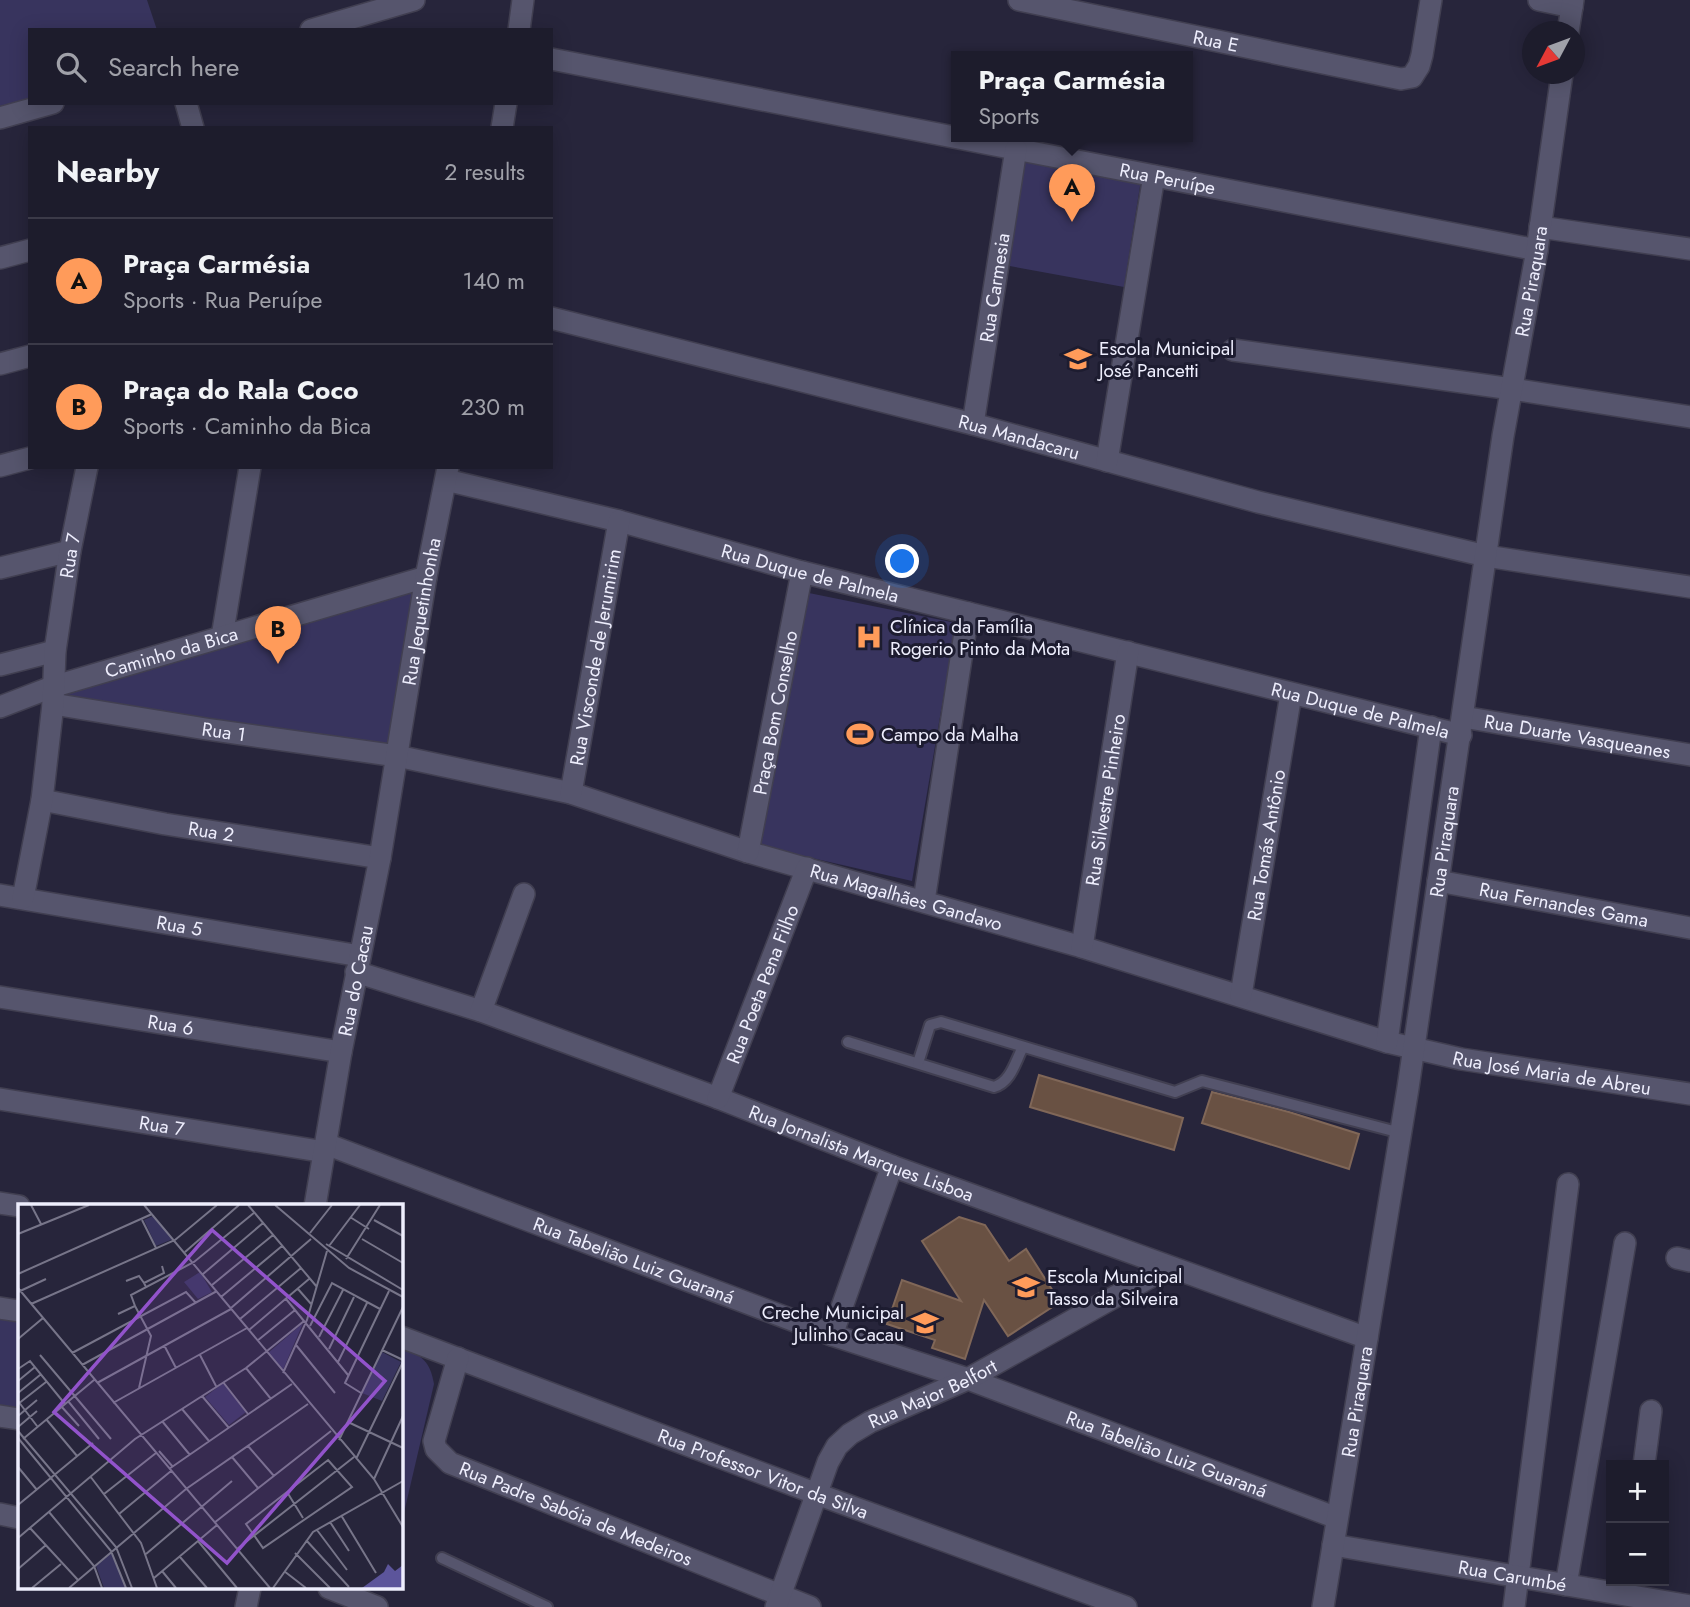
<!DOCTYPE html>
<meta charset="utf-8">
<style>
body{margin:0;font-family:Jost,sans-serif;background:#252534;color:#f1f3f6}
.controls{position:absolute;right:21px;bottom:21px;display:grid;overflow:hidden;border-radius:0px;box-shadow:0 4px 18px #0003}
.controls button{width:63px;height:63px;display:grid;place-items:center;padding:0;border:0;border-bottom:2px solid #3b3a48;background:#1d1c2c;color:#f1f3f6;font:35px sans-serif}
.compass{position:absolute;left:1522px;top:21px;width:63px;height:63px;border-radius:50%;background:#1d1c2c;box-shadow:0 4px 18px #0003;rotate:229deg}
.you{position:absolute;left:903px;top:562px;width:24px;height:24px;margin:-18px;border:5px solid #fff;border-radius:50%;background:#1a73e8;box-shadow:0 0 0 10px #1a73e833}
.badge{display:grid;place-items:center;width:46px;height:46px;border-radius:50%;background:#ff9b5a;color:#111;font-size:23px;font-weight:700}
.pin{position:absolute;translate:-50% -58px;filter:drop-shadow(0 2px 4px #0008)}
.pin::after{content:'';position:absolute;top:37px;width:24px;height:21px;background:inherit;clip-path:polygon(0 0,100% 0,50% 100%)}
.popup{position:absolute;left:951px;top:51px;width:242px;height:91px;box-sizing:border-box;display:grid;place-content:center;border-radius:0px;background:#1d1c2c;filter:drop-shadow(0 2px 5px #0005);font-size:23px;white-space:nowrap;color:#a0a1a9}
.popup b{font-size:26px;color:#f1f3f6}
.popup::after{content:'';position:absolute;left:50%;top:100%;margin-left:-14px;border:14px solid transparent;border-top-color:#1d1c2c}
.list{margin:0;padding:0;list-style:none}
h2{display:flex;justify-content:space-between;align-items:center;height:91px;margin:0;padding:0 28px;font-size:30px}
h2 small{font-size:23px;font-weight:400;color:#a0a1a9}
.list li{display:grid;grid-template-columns:46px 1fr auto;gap:21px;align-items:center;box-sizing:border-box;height:126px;padding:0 28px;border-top:2px solid #3b3a48}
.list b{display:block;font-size:26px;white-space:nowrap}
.list p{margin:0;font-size:23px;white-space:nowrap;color:#a0a1a9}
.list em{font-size:23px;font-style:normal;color:#a0a1a9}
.icon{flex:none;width:38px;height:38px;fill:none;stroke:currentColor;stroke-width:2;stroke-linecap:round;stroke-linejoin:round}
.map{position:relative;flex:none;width:1690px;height:1607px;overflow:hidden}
.search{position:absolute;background:#1d1c2c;box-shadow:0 4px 18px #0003;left:28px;top:28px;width:525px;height:77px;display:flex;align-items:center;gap:18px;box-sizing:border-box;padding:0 24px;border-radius:0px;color:#a0a1a9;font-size:26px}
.panel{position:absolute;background:#1d1c2c;box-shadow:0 4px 18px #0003;left:28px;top:126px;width:525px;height:343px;border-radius:0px}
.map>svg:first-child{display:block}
.green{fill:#38345e}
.building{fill:#695143;stroke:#806758;stroke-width:2}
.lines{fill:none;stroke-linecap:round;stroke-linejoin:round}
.service-casing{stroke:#413f51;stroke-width:14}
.minor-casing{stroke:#413f51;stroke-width:24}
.tertiary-casing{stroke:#413f51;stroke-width:24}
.secondary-casing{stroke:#413f51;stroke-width:24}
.service{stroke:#56556d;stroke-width:10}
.minor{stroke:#56556d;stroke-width:21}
.tertiary{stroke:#56556d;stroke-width:21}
.secondary{stroke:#56556d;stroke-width:21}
.labels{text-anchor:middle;stroke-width:6;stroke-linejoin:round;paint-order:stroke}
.street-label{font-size:19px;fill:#eeeefd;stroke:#1d1c30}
.poi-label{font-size:19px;fill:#eeeefd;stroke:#1d1c30;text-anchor:start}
.inset-road{fill:none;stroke:#777589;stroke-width:2}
.view{fill:#9253cb;fill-opacity:0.15;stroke:#9253cb;stroke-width:3.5}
.inset-edge{fill:none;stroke:#eeeefd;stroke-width:3.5}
</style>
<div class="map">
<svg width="1690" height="1607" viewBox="0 0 1690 1607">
<rect width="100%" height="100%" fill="#27253b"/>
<g class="green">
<polygon points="0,0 147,0 157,30 30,30 30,103 0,112"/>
<polygon points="1020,157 1141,180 1124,287 1004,265"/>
<polygon points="413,591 393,750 72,701 63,689"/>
<polygon points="809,593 956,623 912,881 760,846"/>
<polygon points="0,1317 19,1321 19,1408 0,1405"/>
<path d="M401 1347C422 1356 430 1361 434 1384L403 1517 401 1516Z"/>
</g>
<g class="building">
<polygon points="1039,1075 1183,1118 1174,1150 1030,1107"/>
<polygon points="1212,1092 1289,1112 1359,1134 1349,1169 1202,1123"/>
<polygon points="959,1217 985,1225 1009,1261 1026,1249 1060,1302 1008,1336 984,1300 965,1359 932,1348 935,1340 887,1324 902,1280 961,1301 922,1241"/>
</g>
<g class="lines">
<defs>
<g id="service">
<path d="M848 1042 994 1087C1011 1082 1015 1062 1023 1047"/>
<polyline points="918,1063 930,1025 941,1022 1175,1092 1202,1081 1401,1133"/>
<polyline points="442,1558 547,1607"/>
</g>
<g id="minor">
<path id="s1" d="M1019 0 1401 79 1412 77 1419 66 1422 55 1431 0"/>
<polyline points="1539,0 1572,7"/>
<polyline points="311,30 414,0"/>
<path id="s2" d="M551 59 1537 250"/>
<polyline points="186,103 193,128"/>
<polyline points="0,118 53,103"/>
<polyline points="1540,227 1690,249"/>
<polyline points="0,258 30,250"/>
<path id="s3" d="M551 318 973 424 1258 502 1486 556 1690 587"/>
<polyline points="1233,350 1512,389 1690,417"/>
<polyline points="0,364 30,356"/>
<path id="s4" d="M973 424 1016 149"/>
<polyline points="1107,461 1154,176"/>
<polyline points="0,466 30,458"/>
<path id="s5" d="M446 480 619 521 802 572 1461 735"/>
<polyline points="0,568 70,551"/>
<polyline points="222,637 250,467"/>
<polyline points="0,665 55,651"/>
<path id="s6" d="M53 704 206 729 397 756 571 793 748 852 1082 947 1387 1042 1461 1059 1690 1094"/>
<path id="s7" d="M0 707 52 687 426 577"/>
<path id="s8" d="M1463 717 1690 755"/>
<path id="s9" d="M571 793 619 521"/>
<path id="s10" d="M42 800 165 824 380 858"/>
<path id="s11" d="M748 852 802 572"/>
<path id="s12" d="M1438 881 1690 928"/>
<path id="s13" d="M0 895 360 956"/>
<path id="s14" d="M23 898 42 800 53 704 55 651 70 551 87 467"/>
<polyline points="924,901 968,613"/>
<path id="s15" d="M1082 947 1128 652"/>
<path id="s16" d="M356 972 481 1011 718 1098 892 1166 1367 1338"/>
<path id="s17" d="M1241 995 1291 694"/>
<path id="s18" d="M0 997 341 1052"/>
<polyline points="481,1011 524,894"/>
<polyline points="1387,1042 1431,727"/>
<path id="s19" d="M718 1098 807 868"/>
<path id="s20" d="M0 1099 325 1152"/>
<path id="s21" d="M326 1144 832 1335 968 1379 1337 1518"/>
<polyline points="0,1203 19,1206"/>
<polyline points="1677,1258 1690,1261"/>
<polyline points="0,1308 19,1311"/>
<polyline points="832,1335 892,1166"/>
<path id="s22" d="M401 1337 817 1494 1126 1607"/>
<path id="s23" d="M458 1358 434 1441 436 1449 450 1463 810 1607"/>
<polyline points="0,1416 19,1419"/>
<polyline points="1644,1465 1651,1411"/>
<polyline points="0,1514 19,1518"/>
<polyline points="1566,1585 1625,1243"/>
<polyline points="329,1588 377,1607"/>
<path id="s24" d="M776 1607 828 1462 837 1446 850 1434 870 1422 968 1379 1168 1267"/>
<polyline points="1514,1607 1568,1184"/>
</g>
<g id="tertiary">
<polyline points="519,30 523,0"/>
<polyline points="502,128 506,103"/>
<path id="s25" d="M315 1206 341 1052 380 858 426 577 448 467"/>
<path id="s26" d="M1333 1545 1690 1606"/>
<polyline points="246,1607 250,1588"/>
</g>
<g id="secondary">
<polyline points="1568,32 1573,0"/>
<path id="s27" d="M1323 1607 1408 1088 1503 436 1537 250 1562 74"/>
</g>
</defs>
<use href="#service" class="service-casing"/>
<use href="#minor" class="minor-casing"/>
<use href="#tertiary" class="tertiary-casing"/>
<use href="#secondary" class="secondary-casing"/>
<use href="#service" class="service"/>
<use href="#minor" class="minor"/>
<use href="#tertiary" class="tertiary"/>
<use href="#secondary" class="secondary"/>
</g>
<defs>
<symbol id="school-bare" viewBox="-9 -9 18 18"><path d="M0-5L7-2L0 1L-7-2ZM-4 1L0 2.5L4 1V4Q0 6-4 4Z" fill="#ff9b5a" stroke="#1d1c30" stroke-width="2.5" paint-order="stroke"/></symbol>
<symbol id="hospital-bare" viewBox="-9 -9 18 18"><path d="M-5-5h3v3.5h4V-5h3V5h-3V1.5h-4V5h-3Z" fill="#ff9b5a" stroke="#1d1c30" stroke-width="2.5" paint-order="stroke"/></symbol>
<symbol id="stadium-bare" viewBox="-9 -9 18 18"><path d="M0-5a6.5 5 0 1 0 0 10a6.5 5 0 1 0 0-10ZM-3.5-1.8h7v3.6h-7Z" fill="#ff9b5a" stroke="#1d1c30" stroke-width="2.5" paint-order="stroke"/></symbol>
</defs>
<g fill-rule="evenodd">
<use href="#school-bare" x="1059" y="340" width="38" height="38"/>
<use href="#hospital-bare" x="850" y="618" width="38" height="38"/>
<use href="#stadium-bare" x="841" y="715" width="38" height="38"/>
<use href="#school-bare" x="1007" y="1268" width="38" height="38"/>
<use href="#school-bare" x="906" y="1304" width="38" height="38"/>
</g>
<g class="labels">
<g class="street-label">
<text dy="7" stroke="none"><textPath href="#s1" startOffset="201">Rua E</textPath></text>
<text dy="7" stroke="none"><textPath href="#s2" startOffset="628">Rua Peruípe</textPath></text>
<text dy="7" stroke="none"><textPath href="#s27" startOffset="1342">Rua Piraquara</textPath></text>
<text dy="7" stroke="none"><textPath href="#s4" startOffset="138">Rua Carmesia</textPath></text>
<text dy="7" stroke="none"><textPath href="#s3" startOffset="483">Rua Mandacaru</textPath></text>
<text dy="7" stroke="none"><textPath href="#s14" startOffset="346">Rua 7</textPath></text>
<text dy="7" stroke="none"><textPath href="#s5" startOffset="376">Rua Duque de Palmela</textPath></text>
<text dy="7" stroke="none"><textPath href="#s25" startOffset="604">Rua Jequetinhonha</textPath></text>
<text dy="7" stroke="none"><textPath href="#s7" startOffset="180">Caminho da Bica</textPath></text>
<text dy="7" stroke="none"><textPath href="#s9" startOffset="138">Rua Visconde de Jerumirim</textPath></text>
<text dy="7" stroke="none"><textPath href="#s5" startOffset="943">Rua Duque de Palmela</textPath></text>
<text dy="7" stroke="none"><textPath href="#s11" startOffset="142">Praça Bom Conselho</textPath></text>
<text dy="7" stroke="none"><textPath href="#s6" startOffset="173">Rua 1</textPath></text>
<text dy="7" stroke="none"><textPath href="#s8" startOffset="116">Rua Duarte Vasqueanes</textPath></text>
<text dy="7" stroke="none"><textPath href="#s15" startOffset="149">Rua Silvestre Pinheiro</textPath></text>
<text dy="7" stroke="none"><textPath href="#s10" startOffset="172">Rua 2</textPath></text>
<text dy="7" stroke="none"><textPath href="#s27" startOffset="775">Rua Piraquara</textPath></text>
<text dy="7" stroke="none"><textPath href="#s17" startOffset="152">Rua Tomás Antônio</textPath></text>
<text dy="7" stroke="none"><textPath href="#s6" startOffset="877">Rua Magalhães Gandavo</textPath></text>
<text dy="7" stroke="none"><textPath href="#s12" startOffset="128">Rua Fernandes Gama</textPath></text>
<text dy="7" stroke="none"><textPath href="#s13" startOffset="182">Rua 5</textPath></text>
<text dy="7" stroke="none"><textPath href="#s25" startOffset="229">Rua do Cacau</textPath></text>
<text dy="7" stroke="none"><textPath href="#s19" startOffset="122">Rua Poeta Pena Filho</textPath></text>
<text dy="7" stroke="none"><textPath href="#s18" startOffset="173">Rua 6</textPath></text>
<text dy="7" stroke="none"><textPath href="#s6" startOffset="1547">Rua José Maria de Abreu</textPath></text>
<text dy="7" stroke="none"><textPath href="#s20" startOffset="164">Rua 7</textPath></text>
<text dy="7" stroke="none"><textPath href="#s16" startOffset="537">Rua Jornalista Marques Lisboa</textPath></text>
<text dy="7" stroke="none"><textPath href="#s21" startOffset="329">Rua Tabelião Luiz Guaraná</textPath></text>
<text dy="7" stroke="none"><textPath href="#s24" startOffset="282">Rua Major Belfort</textPath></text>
<text dy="7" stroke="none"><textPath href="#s27" startOffset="208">Rua Piraquara</textPath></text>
<text dy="7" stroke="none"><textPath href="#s21" startOffset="896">Rua Tabelião Luiz Guaraná</textPath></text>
<text dy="7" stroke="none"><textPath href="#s22" startOffset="387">Rua Professor Vitor da Silva</textPath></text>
<text dy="7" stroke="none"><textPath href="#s23" startOffset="250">Rua Padre Sabóia de Medeiros</textPath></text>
<text dy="7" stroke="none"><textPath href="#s26" startOffset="182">Rua Carumbé</textPath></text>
</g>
<g class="poi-label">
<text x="1099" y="355">Escola Municipal<tspan x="1099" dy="22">José Pancetti</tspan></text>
<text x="890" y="633">Clínica da Família<tspan x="890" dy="22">Rogerio Pinto da Mota</tspan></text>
<text x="881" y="741">Campo da Malha</text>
<text x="1047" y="1283">Escola Municipal<tspan x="1047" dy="22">Tasso da Silveira</tspan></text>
<text x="904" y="1319" text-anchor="end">Creche Municipal<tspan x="904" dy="22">Julinho Cacau</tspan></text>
</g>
</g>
<g transform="translate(18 1204)">
<rect width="385" height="385" fill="#27253b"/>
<path d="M135 12 155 35 138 42 126 16ZM182 68 194 88 180 95 166 78ZM285 119 265 166 250 149ZM364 148 383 158 364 197 344 189ZM205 179 228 208 211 221 187 193ZM93 349 108 384H86L78 362Z" fill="#38345e"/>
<path d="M370 360 377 367 385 361V384H344L366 368Z" fill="#5c559b"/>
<path class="inset-road" d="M13 1 23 20M126 1 356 275 385 323M230 1 299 83M257 1 331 64 385 93M332 13 351 25M124 16 138 44M356 16 385 32M292 29 314 1M0 30 71 1M344 35 385 59M308 40 385 86M311 42 342 1M167 48 221 1M328 55 362 1M0 70 134 10M185 70 245 19M108 77 121 72 126 79M194 81 255 31M128 83 126 79 146 69 144 62M0 84 252 384M280 85 294 101M0 88 28 75M203 93 264 42M268 95 330 171M13 100 157 36 199 1M117 102 133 132 121 184M213 104 293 35M100 110 117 102 113 91 176 58 237 8M222 115 283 64M292 122 314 79 362 105M231 126 291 75M301 133 325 86M0 135 25 114M239 137 277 106M146 141 158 164M278 141 317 189M311 145 336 93M364 146 385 156M54 149 168 88 178 99M22 151 93 235M182 151 198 182M320 158 349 99M64 161 199 87M228 164 253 195M0 165 12 157 47 200M265 169 289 116 309 47M0 177 17 163M205 178 230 210M79 179 213 105M0 189 22 171M343 189 327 179 371 87M184 192 211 224M0 197 19 222M50 197 81 235M95 199 229 124M0 200 28 178M43 202 61 222M164 205 191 237M0 212 19 196M28 215 59 252M144 217 172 251M330 218 385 244M0 223 19 207M0 227 98 343 114 384M0 234 93 347 108 384M5 235 76 176M321 236 385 103M230 242 256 272M141 247 155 263M214 253 240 284M338 255 385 158M310 256 334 283 245 344 228 320ZM0 263 19 286M151 265 274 180M72 272 123 339 139 384M356 275 385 212M269 288 285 314M86 290 138 249M0 301 75 239M31 308 76 362 84 384M101 310 153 267M323 311 358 369M312 318 331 347M196 319 313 227M12 324 60 376M299 326 329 366M0 334 117 235 228 164 286 117M288 336 331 383M180 337 219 384M219 345 336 253M277 349 312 384M128 350 214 277M162 353 189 384M0 365 28 341M144 367 158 384M266 367 288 384M136 374 199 321M14 384 43 360M51 384 168 285 290 200M255 384 295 328 385 277"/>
<path class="view" d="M194 26 367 177 209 359 36 208Z"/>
<rect width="385" height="385" class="inset-edge"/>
</g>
</svg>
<div class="controls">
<button>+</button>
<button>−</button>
</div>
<svg class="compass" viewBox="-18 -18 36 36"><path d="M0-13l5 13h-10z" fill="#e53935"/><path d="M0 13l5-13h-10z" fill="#a0a1a9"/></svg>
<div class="you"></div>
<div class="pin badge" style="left:1072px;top:222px">A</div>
<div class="popup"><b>Praça Carmésia</b>Sports</div>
<div class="pin badge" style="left:278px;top:664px">B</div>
<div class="search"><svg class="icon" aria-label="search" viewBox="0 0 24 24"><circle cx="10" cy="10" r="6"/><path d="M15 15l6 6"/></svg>Search here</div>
<section class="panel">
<h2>Nearby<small>2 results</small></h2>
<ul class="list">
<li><span class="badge">A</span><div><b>Praça Carmésia</b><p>Sports · Rua Peruípe</p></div><em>140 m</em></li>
<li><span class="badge">B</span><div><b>Praça do Rala Coco</b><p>Sports · Caminho da Bica</p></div><em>230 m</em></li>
</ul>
</section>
</div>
